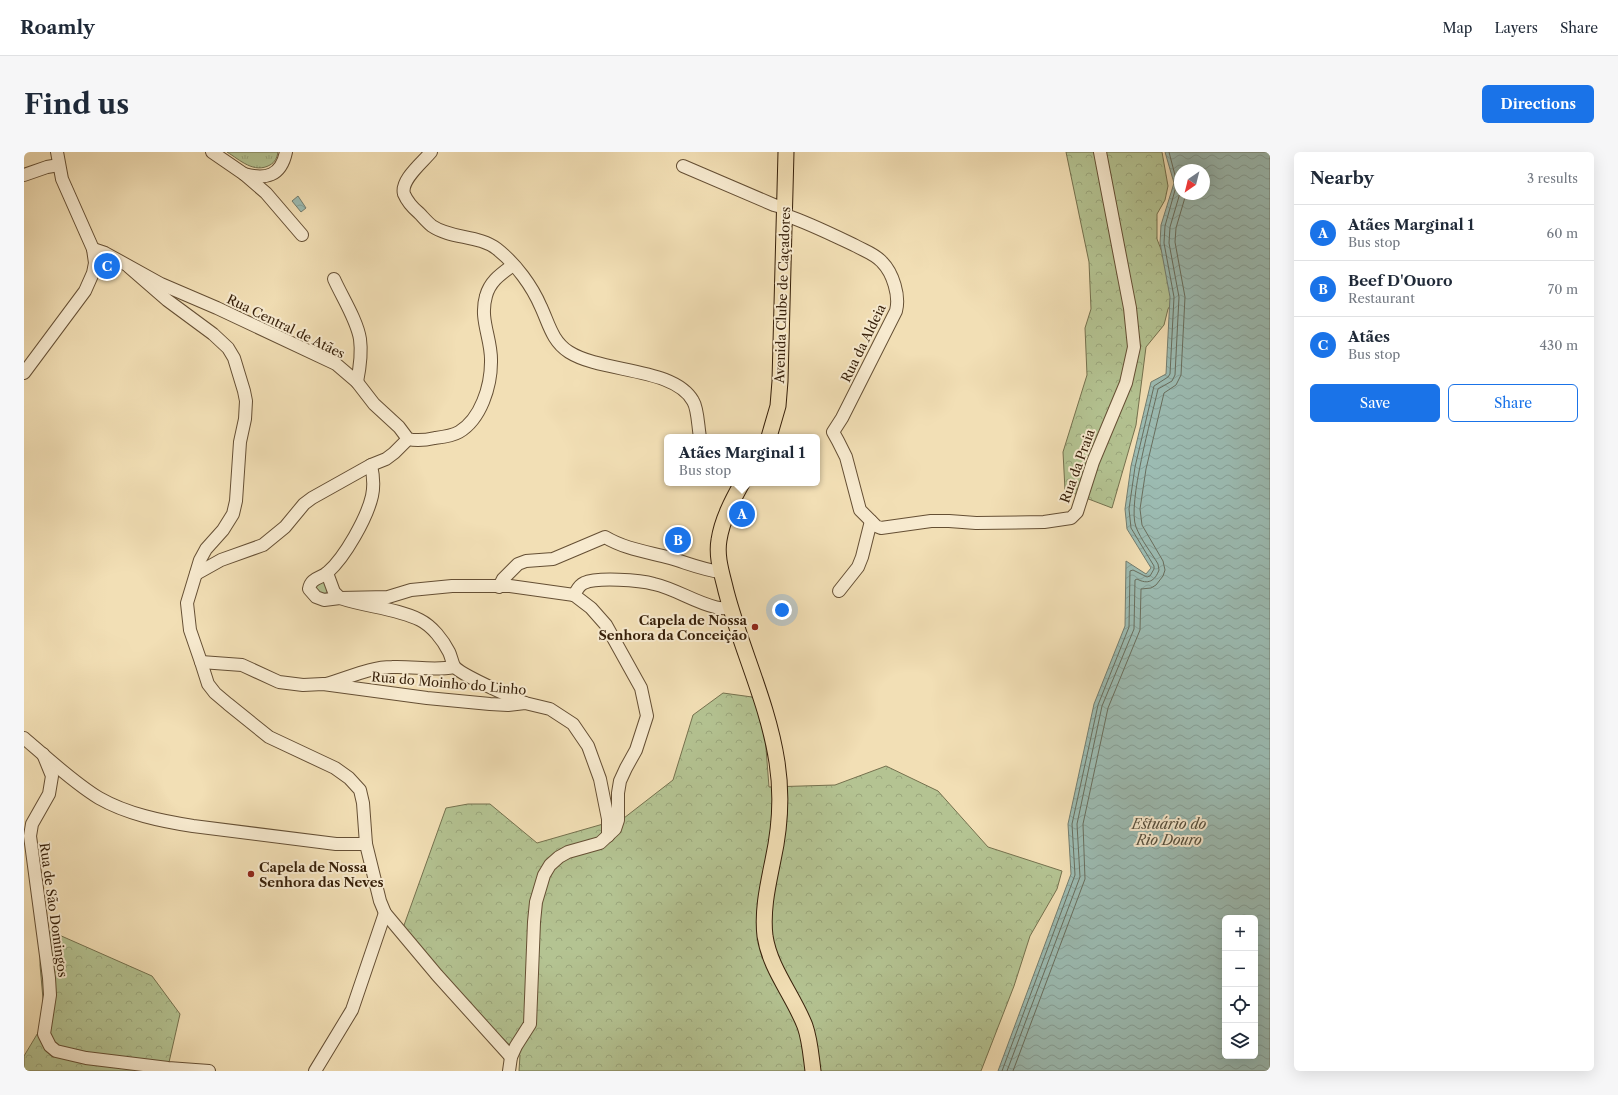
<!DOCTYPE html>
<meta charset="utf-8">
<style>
body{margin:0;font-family:"Libre Caslon Text",serif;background:#f6f6f7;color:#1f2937}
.controls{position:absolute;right:12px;bottom:12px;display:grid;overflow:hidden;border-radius:6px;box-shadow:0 4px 16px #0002}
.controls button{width:36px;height:36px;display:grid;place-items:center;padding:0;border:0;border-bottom:1px solid #e0e1e3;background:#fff;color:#1f2937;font:20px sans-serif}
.compass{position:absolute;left:1150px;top:12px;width:36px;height:36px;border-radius:50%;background:#fff;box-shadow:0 4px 16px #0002;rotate:215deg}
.you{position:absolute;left:758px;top:458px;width:14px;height:14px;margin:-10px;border:3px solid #fff;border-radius:50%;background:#1a73e8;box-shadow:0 0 0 6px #1a73e833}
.badge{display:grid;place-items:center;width:26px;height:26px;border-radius:50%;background:#1a73e8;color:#fff;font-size:13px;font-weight:700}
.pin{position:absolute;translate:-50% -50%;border:2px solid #fff;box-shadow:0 1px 4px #0006}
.popup{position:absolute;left:640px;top:282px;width:156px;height:52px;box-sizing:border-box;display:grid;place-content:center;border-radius:6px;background:#fff;filter:drop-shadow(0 1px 3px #0005);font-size:13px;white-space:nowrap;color:#747a83}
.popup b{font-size:15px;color:#1f2937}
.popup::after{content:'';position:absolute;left:50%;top:100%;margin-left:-8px;border:8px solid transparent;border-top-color:#fff}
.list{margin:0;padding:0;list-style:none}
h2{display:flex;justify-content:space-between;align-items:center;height:52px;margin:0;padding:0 16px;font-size:17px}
h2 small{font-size:13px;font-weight:400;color:#747a83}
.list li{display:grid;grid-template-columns:26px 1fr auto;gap:12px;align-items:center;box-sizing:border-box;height:56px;padding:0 16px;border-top:1px solid #e0e1e3}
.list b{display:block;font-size:15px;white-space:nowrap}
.list p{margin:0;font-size:13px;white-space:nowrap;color:#747a83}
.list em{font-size:13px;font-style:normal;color:#747a83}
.actions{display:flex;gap:8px;padding:12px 16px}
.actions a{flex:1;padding:9px 0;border:1px solid #1a73e8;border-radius:6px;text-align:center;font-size:14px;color:#1a73e8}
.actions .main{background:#1a73e8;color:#fff}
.icon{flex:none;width:22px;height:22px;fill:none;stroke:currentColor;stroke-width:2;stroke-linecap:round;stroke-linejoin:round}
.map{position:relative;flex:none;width:1246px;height:919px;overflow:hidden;border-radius:6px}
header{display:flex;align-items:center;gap:24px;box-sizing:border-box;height:56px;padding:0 20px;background:#fff;border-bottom:1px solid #e0e1e3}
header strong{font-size:19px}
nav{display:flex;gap:22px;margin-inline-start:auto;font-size:14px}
.intro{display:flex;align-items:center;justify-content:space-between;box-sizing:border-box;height:96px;padding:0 24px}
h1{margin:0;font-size:28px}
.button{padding:10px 18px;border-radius:6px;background:#1a73e8;color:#fff;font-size:14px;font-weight:700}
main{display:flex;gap:24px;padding:0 24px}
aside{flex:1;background:#fff;border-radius:6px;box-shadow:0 4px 16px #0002}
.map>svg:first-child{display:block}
.grass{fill:url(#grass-tufts);stroke:#75714e}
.forest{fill:url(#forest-crowns);stroke:#75714e}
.water{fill:url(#water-waves);stroke:#737d6f;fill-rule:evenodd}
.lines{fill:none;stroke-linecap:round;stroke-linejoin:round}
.shore{stroke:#696e5e;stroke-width:1}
.minor-casing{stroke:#654f34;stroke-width:14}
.major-casing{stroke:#361f09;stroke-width:17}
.minor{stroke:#f7eacf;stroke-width:12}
.major{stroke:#f2dfb5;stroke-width:15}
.poi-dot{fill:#8f2418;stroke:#f7eacf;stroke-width:1.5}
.labels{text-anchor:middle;stroke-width:4;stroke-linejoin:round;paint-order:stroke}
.street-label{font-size:13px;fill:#361f09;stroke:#f7eacf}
.poi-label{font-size:13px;font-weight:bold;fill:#361f09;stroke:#f7eacf;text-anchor:end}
.water-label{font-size:14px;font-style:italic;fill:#554e3c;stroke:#f7eacf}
</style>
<header>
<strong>Roamly</strong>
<nav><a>Map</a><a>Layers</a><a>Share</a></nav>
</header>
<div class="intro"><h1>Find us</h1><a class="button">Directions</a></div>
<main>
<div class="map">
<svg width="1246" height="919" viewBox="0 0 1246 919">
<defs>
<pattern id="grass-tufts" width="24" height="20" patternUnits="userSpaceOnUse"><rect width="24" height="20" fill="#b4c392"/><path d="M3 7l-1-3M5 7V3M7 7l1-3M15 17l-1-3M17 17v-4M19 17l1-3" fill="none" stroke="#9ba77d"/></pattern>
<pattern id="forest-crowns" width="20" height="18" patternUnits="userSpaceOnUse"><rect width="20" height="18" fill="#b4c392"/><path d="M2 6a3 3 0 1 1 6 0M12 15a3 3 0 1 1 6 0" fill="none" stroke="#9ba77d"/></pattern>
<pattern id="water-waves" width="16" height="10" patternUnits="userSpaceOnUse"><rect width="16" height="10" fill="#9cbcb3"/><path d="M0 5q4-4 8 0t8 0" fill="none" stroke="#87a199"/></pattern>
</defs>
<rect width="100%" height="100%" fill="#f2dfb5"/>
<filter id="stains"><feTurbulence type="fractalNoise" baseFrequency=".005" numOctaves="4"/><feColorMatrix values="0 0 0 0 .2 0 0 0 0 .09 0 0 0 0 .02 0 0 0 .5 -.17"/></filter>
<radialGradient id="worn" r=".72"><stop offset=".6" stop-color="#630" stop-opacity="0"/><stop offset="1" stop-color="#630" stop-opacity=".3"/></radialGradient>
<g class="grass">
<path d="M203 0H254C253 6 251 10 246 13 230 22 216 8 203 0Z"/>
<polygon points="300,428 304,439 298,444 289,433"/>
</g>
<g class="forest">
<polygon points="1042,0 1138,0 1144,34 1141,48 1133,62 1133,87 1140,105 1152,144 1144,157 1140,173 1122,195 1112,273 1088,356 1041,338 1039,300 1063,223 1061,176 1067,157 1065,110"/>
<polygon points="699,541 728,545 738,544 745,635 811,633 862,614 914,639 964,695 1038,719 1033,737 1006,784 990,834 957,919 495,919 496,903 432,841 379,776 422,656 444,652 466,652 513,691 600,666 649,628 669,563"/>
<polygon points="17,775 128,824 156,862 143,919 0,919 0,904 21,869 16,813"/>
</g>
<g class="water">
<path d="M1141 0H1246V919H974L1047 722 1044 672 1070 552 1101 474 1102 409 1122 422 1127 416 1103 377 1101 357 1107 314 1127 230 1142 222 1146 145 1136 91 1137 73 1150 31ZM1156 18H1180V42H1156ZM1201 766H1231V904H1201Z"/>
<polygon points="274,44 282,56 277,60 268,49"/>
</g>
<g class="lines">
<g class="shore">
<polyline points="978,919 1051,723 1048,672 1074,553 1105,475 1106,419 1109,418 1123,425 1126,424 1130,417 1130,414 1107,376 1105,357 1111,315 1130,234 1144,225 1146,222 1150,145 1140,91 1141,74 1153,31 1145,0"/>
<path d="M983 919 1056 725 1053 672 1078 554 1110 477 1111 428 1113 427C1124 433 1131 429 1135 418L1134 412C1127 400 1117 388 1112 375 1103 352 1128 264 1134 237L1148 229 1151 223 1155 145 1145 91 1146 75 1156 41"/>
<polyline points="989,919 1061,727 1059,672 1084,556 1116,478 1117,437 1127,436 1132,433 1139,424 1141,418 1139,409 1118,373 1116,357 1122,317 1140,241 1152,233 1157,223 1161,145 1151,90 1152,76 1162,42"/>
</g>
<defs>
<g id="minor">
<polyline points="188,0 220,22 242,41 278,83"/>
<path d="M407 0C399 10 376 28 380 42 383 49 389 56 395 61 399 65 403 70 408 74 427 87 455 83 473 97 492 112 508 134 517 155 525 172 528 189 545 200 578 221 650 215 669 249 674 257 674 275 676 285"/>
<polyline points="659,14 750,53 761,56"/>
<path d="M220 22C242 28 257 24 262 0"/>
<polyline points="0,23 23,15 35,13"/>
<path d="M761 63C785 71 809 83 832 94 841 99 851 102 858 110 869 121 876 144 872 159L818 266 809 280 814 289 822 305 836 358 852 374 857 376 907 369H925L952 371 1020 370 1047 366 1053 360 1069 310 1102 231 1110 195 1106 156 1076 0"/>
<path d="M69 97 81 101 137 132 193 156 312 212 333 230 350 252 375 275 384 287C393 289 402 288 411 286 419 285 428 284 435 280 457 267 467 234 467 210 468 187 455 168 462 144 466 129 477 122 489 113"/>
<polyline points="105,115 143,148 189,182 204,196 210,206 220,239 222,249 221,267 216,290 212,349 209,362 199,378 182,397 176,408 163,451 166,478 177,510 184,532 191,541 204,552 245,585 311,616 325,626 336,638 339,651 342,692 356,749 361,761 413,823 487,905"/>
<path d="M310 127C318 145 333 168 336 187 338 201 336 215 333 230"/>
<polyline points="0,221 61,139 69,121 71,111 69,97 38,27 33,0"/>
<path d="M347 313C349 322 350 335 348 344 343 366 321 405 304 420 297 427 287 425 285 437L292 445 300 448 316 446 364 445 387 438 428 434H486L550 443"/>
<path d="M303 421 310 440 316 446C342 455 372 456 396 468 408 474 419 488 425 500 427 504 428 510 430 514 436 523 488 545 501 551"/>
<polyline points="172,422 197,408 239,393 261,375 280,352 288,346 347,313 362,307 370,301 384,287"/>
<path d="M475 435 479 427 494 412 502 409 529 407 581 385C601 397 624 400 646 406 663 411 679 418 697 420"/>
<polyline points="815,439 834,415 838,405 847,369"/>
<path d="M550 443C553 438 555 433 560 431 573 425 616 428 630 432 652 437 670 450 691 455 696 457 702 456 707 456"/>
<polyline points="177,510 218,513 255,530 279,533 299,532 403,546 466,552 484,553 501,551 526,557 549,572 564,594 576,627 584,667 584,684"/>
<path d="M302 532C324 526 346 515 368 515 390 514 408 519 430 515"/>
<path d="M0 586C22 605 50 631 75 646 103 662 137 669 169 674L312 692H342"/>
<polyline points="19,602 28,624 25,642 8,672 6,684 25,826 26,843 20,882 26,894 32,899 62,906 144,916 185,919"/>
<polyline points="291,919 328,858 361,761"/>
<polyline points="485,919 487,905 492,894 506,872 510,770 512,750 520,723 526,713 535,705 544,700 576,691 591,677 594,668 594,641 596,629 602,616 612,598 623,564 617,536 582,473 567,456 550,443"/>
</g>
<g id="major">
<polyline points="745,285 754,254 756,229 762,0"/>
<path d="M718 331C708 349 698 368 695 388 692 405 698 422 702 439 717 497 744 551 753 610 758 642 756 676 749 708 744 733 738 758 741 784 746 817 769 843 781 874 786 888 787 904 789 919"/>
</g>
</defs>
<use href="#minor" class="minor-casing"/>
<use href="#major" class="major-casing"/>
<use href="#minor" class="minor"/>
<use href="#major" class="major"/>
</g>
<g class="poi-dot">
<circle cx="731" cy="475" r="4"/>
<circle cx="227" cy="722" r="4"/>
</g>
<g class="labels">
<g class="street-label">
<text transform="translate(758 143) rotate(-88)" y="5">Avenida Clube de Caçadores</text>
<text transform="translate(262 174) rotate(26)" y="5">Rua Central de Atães</text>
<text transform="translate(839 191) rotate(-64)" y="5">Rua da Aldeia</text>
<text transform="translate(1053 314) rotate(-70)" y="5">Rua da Praia</text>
<text transform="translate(425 531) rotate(5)" y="5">Rua do Moinho do Linho</text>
<text transform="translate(30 758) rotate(82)" y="5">Rua de São Domingos</text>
</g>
<g class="poi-label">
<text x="723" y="473">Capela de Nossa<tspan x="723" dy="15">Senhora da Conceição</tspan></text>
<text x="235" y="720" text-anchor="start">Capela de Nossa<tspan x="235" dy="15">Senhora das Neves</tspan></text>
</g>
<g class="water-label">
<text x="1145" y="677">Estuário do<tspan x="1145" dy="16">Rio Douro</tspan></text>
</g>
</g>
<rect width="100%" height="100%" filter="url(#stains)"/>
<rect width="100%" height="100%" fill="url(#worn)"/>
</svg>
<div class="controls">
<button>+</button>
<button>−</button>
<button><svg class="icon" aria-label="locate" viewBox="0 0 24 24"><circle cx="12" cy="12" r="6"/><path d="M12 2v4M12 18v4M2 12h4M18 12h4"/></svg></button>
<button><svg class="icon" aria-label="layers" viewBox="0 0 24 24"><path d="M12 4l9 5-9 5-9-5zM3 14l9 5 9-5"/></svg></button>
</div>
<svg class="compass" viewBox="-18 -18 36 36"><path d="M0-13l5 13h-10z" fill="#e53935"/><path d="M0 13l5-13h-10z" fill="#747a83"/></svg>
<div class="you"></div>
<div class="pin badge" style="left:718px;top:362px">A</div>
<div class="popup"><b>Atães Marginal 1</b>Bus stop</div>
<div class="pin badge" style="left:654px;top:388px">B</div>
<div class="pin badge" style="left:83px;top:114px">C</div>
</div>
<aside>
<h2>Nearby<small>3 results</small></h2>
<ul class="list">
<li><span class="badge">A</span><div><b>Atães Marginal 1</b><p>Bus stop</p></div><em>60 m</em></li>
<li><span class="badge">B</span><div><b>Beef D'Ouoro</b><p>Restaurant</p></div><em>70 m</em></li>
<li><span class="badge">C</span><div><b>Atães</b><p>Bus stop</p></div><em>430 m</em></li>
</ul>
<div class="actions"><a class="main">Save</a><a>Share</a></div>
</aside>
</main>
